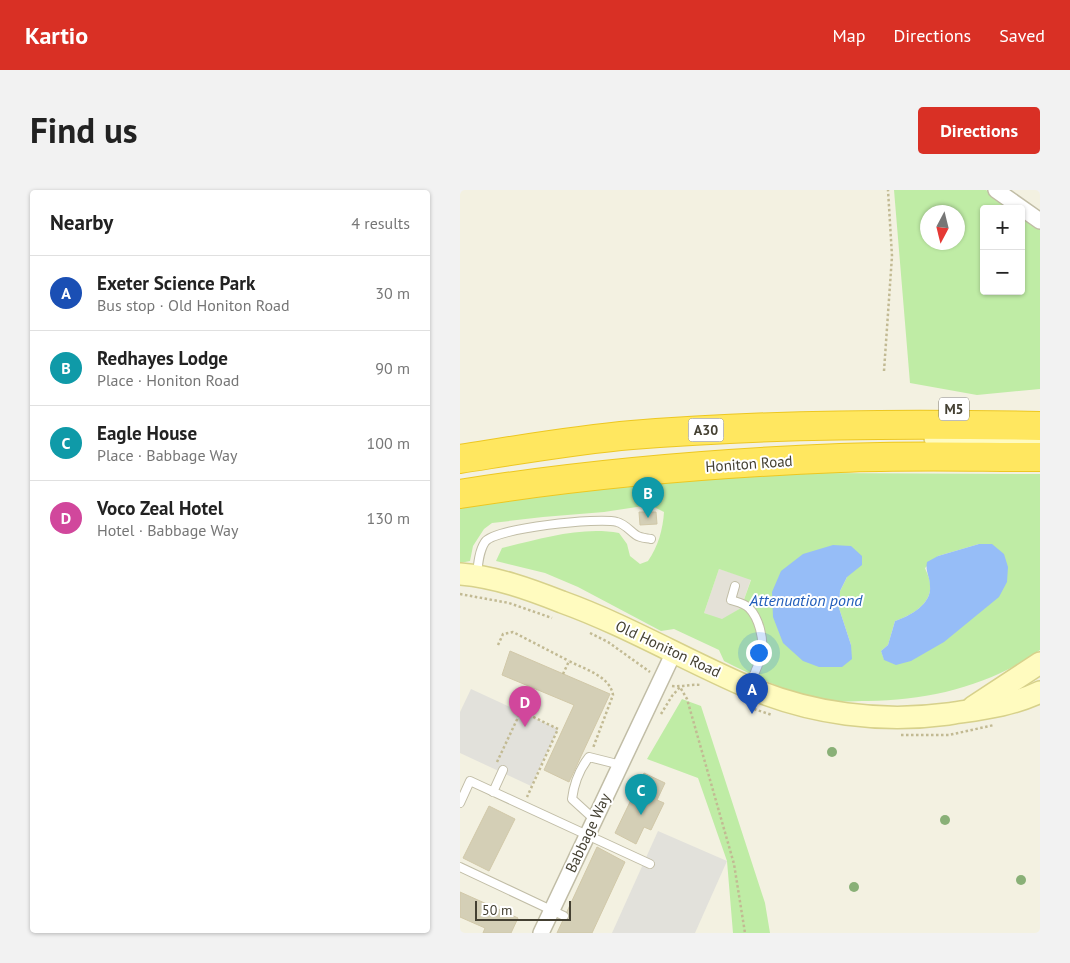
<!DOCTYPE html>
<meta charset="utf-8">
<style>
body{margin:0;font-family:"PT Sans",sans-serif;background:#f2f2f2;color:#222}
.controls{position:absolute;right:15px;top:15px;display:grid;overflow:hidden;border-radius:5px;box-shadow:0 1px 4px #0004}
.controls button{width:45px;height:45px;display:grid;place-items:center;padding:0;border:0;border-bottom:1px solid #e0e0e0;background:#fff;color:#222;font:25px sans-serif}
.compass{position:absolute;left:460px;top:15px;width:45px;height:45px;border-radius:50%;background:#fff;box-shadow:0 1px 4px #0004;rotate:187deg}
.scale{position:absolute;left:15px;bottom:12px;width:96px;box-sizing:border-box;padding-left:5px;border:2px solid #444032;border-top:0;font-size:14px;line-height:18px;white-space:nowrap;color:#444032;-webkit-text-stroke:4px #fff;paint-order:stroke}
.you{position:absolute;left:298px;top:462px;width:18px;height:18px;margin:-12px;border:4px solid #fff;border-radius:50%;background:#1a73e8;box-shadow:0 0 0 8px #1a73e833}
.badge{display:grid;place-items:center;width:32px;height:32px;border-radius:50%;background:#d93025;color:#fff;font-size:16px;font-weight:700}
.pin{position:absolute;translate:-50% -41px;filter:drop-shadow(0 1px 2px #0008)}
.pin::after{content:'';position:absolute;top:26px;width:18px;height:15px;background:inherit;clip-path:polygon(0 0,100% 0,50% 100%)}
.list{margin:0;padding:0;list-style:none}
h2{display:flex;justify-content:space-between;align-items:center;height:65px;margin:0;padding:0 20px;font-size:21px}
h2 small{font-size:16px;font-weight:400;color:#767676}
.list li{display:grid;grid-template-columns:32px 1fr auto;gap:15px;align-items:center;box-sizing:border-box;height:75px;padding:0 20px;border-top:1px solid #e0e0e0}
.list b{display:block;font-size:19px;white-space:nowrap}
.list p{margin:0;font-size:16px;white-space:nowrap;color:#767676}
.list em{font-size:16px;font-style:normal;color:#767676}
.map{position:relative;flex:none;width:580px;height:743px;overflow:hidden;border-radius:5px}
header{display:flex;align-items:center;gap:30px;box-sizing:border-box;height:70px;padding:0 25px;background:#d93025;color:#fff}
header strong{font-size:24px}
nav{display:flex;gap:28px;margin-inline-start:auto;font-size:18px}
.intro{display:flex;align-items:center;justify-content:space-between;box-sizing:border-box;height:120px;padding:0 30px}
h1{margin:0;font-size:35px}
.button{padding:12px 22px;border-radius:5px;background:#d93025;color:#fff;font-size:18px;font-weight:700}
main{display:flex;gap:30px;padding:0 30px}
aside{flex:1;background:#fff;border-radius:5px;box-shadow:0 1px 4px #0004}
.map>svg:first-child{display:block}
.industrial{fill:#e4e1d7}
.green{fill:#bfeca5;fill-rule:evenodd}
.parking{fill:#e2e1db}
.water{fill:#96bdf7}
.building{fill:#d4cfb6;stroke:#d1c8a8}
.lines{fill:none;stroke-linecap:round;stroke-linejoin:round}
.lane-casing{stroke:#c1bda6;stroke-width:10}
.street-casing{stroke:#c1bda6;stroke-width:18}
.secondary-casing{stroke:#d7d18b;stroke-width:24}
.highway-casing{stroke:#edc721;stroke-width:30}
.path{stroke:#c2ba93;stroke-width:2.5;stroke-dasharray:2.5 2.5;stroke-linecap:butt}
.lane{stroke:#fff;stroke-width:8}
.street{stroke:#fff;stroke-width:15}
.secondary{stroke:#fffbbf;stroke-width:21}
.highway{stroke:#ffe760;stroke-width:28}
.tree{fill:#89b077}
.labels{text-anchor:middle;stroke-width:4;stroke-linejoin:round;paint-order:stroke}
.shield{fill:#fff;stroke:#7c7970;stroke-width:1}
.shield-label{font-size:14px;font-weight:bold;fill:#444032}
.street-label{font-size:15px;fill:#444032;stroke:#fff}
.water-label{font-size:16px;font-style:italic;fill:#215dba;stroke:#fff}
</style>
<header>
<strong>Kartio</strong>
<nav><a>Map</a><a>Directions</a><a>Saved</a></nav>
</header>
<div class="intro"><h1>Find us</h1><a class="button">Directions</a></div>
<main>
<aside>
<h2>Nearby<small>4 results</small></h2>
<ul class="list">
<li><span class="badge" style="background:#1a4fb4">A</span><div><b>Exeter Science Park</b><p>Bus stop · Old Honiton Road</p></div><em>30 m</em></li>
<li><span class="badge" style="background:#0f9aa8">B</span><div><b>Redhayes Lodge</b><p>Place · Honiton Road</p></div><em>90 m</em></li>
<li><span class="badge" style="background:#0f9aa8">C</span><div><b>Eagle House</b><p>Place · Babbage Way</p></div><em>100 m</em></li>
<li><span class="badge" style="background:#d1479c">D</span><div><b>Voco Zeal Hotel</b><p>Hotel · Babbage Way</p></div><em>130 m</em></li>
</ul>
</aside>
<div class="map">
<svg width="580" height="743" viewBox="0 0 580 743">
<rect width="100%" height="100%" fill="#f3f1e1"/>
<polygon class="industrial" points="259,379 291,389 281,418 262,430 244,423"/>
<g class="green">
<path d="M434 0H526L554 19H524V101H561V24L580 36V199L517 205 450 193ZM468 22H498V52H468Z"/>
<path d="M357 283 580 284V460C529 496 469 510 408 511 392 511 374 513 359 509 326 502 294 486 264 471L259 460 214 439 201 441 118 397 85 383 36 371 42 358C80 349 121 336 159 343L167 354 170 366 180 374 188 371C198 357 203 339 204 322L190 315 144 322 83 327 32 333 24 339 13 356 10 371 0 373V315C118 296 238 289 357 283ZM519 354 424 469 421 461 428 455 435 431C450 426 473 414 470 394 470 389 467 383 465 378L478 366ZM391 356 387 387 380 401 379 418 391 455 359 477ZM259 379 291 390 281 418 262 429 244 423Z"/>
<polygon points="222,509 241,516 305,713 310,743 273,743 267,671 238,588 187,569"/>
</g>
<g class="parking">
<polygon points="11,499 98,539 71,596 0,563 0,522"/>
<polygon points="198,641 267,671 235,743 152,743"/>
</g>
<g class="water">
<path d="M519 354H532L544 364 548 377 547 392 539 407 484 452 451 471 436 475 424 470 421 461 428 455 435 431C450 426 472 414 470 396 470 387 465 381 467 372L478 366Z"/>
<polygon points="373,355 391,356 402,366 402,375 387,387 380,401 379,418 391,455 392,469 382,477 359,477 343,471 323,453 313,427 312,402 321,381 343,364"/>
</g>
<g class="building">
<polygon points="179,322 196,322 197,334 180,335"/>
<polygon points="50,461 150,504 109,592 84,580 114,515 42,485"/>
<polygon points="184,583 205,593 197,610 204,613 191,640 184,637 176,654 155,643"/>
<polygon points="29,616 55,629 29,681 3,668"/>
<polygon points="137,657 165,672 132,743 97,743"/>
<polygon points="0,702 58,728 51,743 23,743 25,738 0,727"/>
</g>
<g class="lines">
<defs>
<g id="lane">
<path d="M17 385C18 374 19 361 25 352 35 338 139 327 157 332 165 334 170 341 176 345 180 348 186 348 191 349"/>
<path d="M275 396 271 410C277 412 284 413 289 418 299 428 304 449 302 463 299 474 294 485 289 496"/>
<polyline points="33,602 43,580"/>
<polyline points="0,613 10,591 190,674"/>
<path d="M135 630 112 609C114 593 119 580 129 567L161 575"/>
<polyline points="0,677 104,726"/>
</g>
<g id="street">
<polyline points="536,0 580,31"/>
<polyline points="81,743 214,462"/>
</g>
<g id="secondary">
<polyline points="475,248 580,250"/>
<path d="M0 384C36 387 69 399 102 412 166 435 225 470 288 497 351 524 421 533 488 524 520 519 551 516 580 502"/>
<polyline points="513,517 580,473"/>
</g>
<g id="highway">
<path d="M0 269C57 260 114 250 172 245 308 234 444 233 580 236"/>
<path d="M0 304C125 284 253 273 380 268 446 265 513 267 580 267"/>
</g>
</defs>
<use href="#lane" class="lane-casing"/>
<use href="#street" class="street-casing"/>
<use href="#secondary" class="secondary-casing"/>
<use href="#highway" class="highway-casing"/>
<g class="path">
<polyline points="424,181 432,66 428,0"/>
<polyline points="0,404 49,413 92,428"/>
<polyline points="130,443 148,452 190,482"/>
<polyline points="38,455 43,444 53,442 109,471"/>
<path d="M103 484 109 471C124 479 150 486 153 505L133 558"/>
<path d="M212 496C222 497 231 494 241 495"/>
<polyline points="294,519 312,525"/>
<polyline points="201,524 212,506 220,497 227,509 274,674 285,743"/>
<polyline points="441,545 489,545 534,535"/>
<polyline points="37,572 61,521 98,539 67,607"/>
</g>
<use href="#lane" class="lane"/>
<use href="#street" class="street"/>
<use href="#secondary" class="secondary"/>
<use href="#highway" class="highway"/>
</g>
<g class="tree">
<circle cx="372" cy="562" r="5"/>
<circle cx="485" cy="630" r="5"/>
<circle cx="561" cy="690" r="5"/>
<circle cx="394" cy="697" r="5"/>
</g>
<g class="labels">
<g class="shield">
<rect x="479" y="207.5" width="30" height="23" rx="4"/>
<rect x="228.5" y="228.5" width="35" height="23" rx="4"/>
</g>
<g class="shield-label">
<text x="494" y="224">M5</text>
<text x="246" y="245">A30</text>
</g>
<g class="street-label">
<text transform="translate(289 274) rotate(-4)" y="5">Honiton Road</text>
<text transform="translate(208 459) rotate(25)" y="5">Old Honiton Road</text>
<text transform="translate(128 643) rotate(-65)" y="5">Babbage Way</text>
</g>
<g class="water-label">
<text x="346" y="416">Attenuation pond</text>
</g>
</g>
</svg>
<div class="controls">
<button>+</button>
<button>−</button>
</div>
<svg class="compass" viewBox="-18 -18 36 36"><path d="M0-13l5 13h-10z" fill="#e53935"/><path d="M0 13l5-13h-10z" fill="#767676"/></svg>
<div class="scale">50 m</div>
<div class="you"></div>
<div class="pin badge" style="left:292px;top:524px;background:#1a4fb4">A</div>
<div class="pin badge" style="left:188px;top:328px;background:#0f9aa8">B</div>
<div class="pin badge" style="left:181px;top:625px;background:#0f9aa8">C</div>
<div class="pin badge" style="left:65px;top:537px;background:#d1479c">D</div>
</div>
</main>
